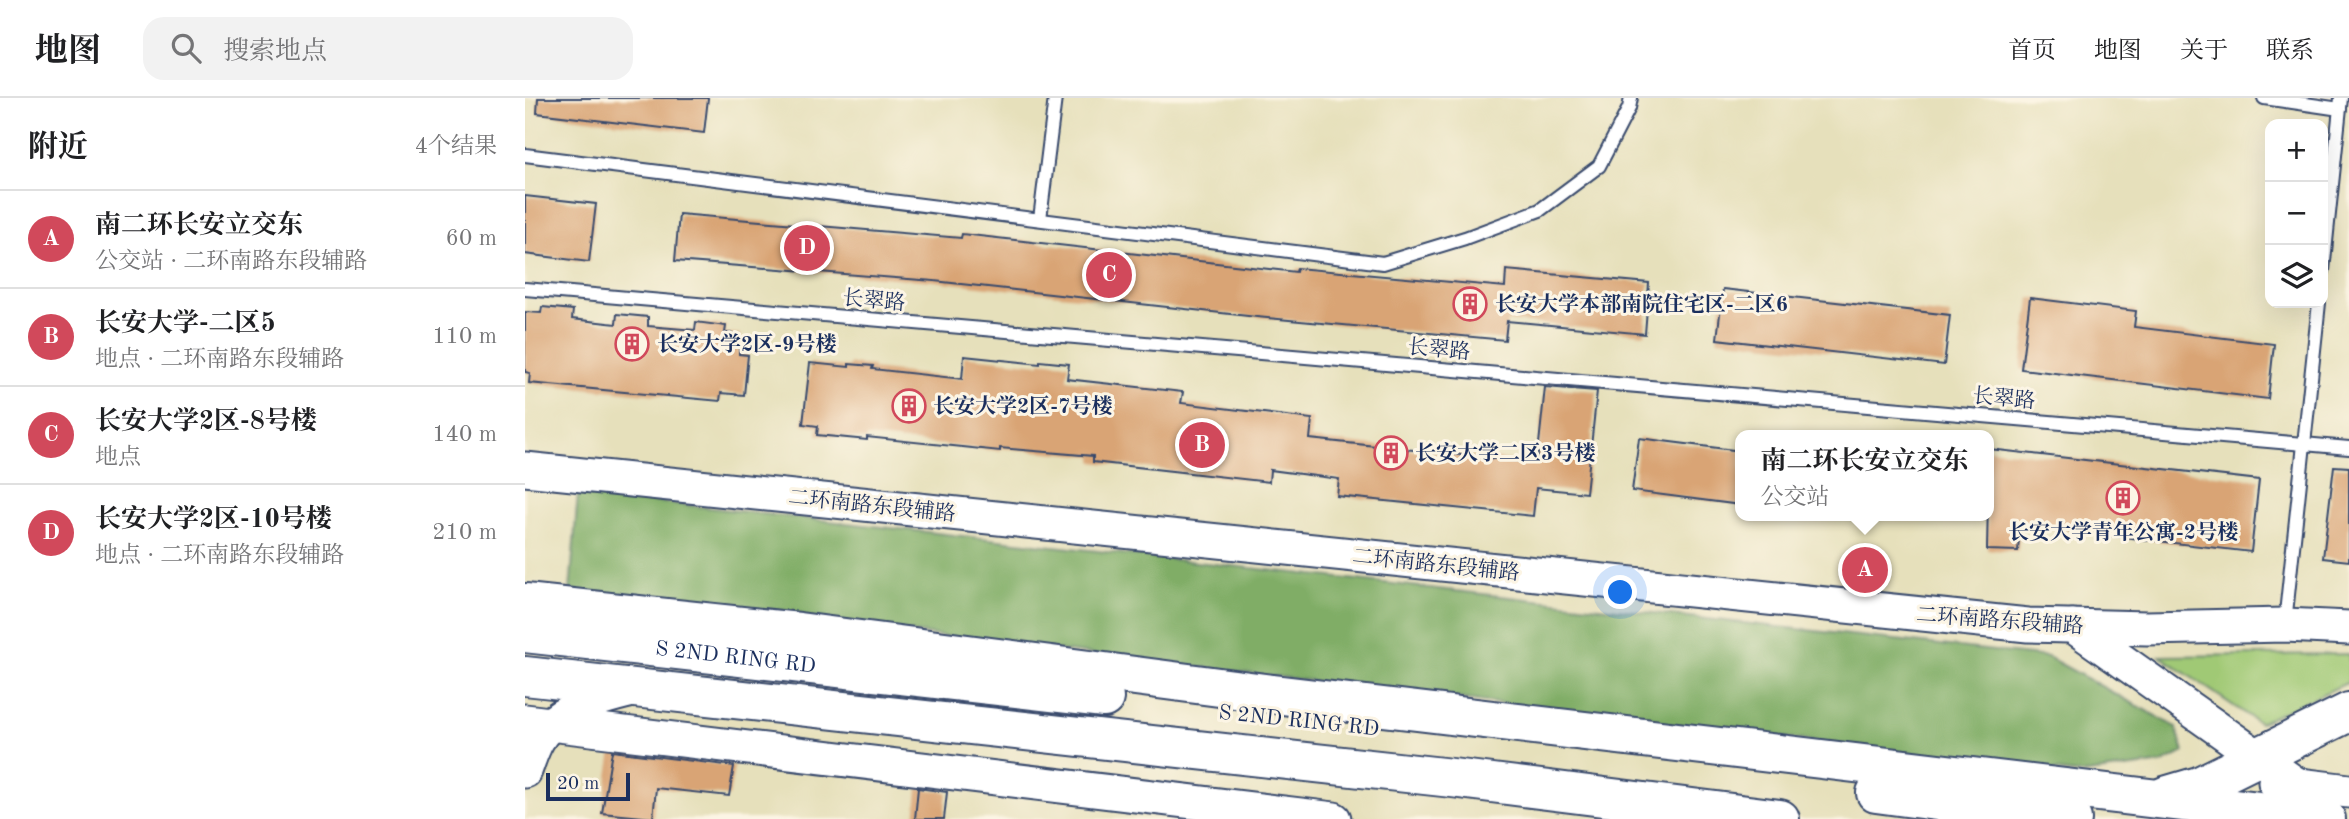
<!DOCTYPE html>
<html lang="zh">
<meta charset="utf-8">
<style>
body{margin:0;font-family:"Old Standard TT","Noto Serif SC",serif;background:#f2f2f2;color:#202124}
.controls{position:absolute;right:21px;top:21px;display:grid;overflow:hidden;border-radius:14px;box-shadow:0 7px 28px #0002}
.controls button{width:63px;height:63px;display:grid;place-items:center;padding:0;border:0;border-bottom:2px solid #e0e0e0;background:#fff;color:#202124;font:35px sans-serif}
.scale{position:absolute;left:21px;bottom:18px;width:84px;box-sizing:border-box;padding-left:7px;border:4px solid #1b2f5e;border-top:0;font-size:19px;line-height:24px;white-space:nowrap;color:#1b2f5e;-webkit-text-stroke:5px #fcf5e5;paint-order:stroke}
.you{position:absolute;left:1096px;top:495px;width:24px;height:24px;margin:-18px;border:5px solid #fff;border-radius:50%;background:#1a73e8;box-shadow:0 0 0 10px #1a73e833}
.badge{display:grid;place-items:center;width:46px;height:46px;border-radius:50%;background:#d1495b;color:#fff;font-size:23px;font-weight:700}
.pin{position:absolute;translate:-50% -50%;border:4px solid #fff;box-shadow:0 2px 7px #0006}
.popup{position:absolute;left:1210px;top:332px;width:259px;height:91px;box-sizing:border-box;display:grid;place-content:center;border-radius:14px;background:#fff;filter:drop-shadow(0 2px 5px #0005);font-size:23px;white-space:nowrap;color:#757577}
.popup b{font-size:26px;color:#202124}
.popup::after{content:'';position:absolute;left:50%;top:100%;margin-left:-14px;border:14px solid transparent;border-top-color:#fff}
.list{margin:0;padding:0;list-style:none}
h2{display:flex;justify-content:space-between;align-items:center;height:91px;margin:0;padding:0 28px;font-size:30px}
h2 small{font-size:23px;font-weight:400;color:#757577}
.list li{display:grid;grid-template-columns:46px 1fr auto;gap:21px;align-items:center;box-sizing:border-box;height:98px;padding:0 28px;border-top:2px solid #e0e0e0}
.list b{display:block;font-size:26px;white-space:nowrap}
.list p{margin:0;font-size:23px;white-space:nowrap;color:#757577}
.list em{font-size:23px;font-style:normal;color:#757577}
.icon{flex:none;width:38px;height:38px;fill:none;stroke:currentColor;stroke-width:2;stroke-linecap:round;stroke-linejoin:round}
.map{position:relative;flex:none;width:1824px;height:721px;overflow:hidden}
header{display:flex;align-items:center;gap:42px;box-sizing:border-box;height:98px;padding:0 35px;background:#fff;border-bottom:2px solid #e0e0e0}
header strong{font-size:33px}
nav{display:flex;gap:38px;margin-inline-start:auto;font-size:24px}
.search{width:490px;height:63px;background:#f2f2f2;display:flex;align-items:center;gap:18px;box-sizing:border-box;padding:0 24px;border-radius:21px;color:#757577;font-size:26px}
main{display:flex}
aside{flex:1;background:#fff}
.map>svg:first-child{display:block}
.green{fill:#a0c975;stroke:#5e7c6a;stroke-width:2}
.forest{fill:#80ad66;stroke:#4e6e62;stroke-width:2}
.building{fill:#d9a475}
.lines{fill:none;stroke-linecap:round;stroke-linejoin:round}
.lane-casing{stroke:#394a6c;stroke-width:16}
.secondary-casing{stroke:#394a6c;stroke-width:37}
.highway-casing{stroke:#394a6c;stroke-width:42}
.lane{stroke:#fff;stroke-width:12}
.secondary{stroke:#fff;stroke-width:33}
.highway{stroke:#fff;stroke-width:38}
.labels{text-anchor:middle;stroke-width:6;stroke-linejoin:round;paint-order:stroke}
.street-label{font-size:21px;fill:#1b2f5e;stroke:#fcf5e5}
.poi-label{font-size:21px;font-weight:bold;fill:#1b2f5e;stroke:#fcf5e5;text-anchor:start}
</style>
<header>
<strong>地图</strong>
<div class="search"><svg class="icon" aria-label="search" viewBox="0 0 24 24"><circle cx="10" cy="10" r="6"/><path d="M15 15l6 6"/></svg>搜索地点</div>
<nav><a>首页</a><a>地图</a><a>关于</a><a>联系</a></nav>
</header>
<main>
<aside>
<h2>附近<small>4个结果</small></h2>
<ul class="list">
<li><span class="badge">A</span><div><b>南二环长安立交东</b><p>公交站 · 二环南路东段辅路</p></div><em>60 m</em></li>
<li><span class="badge">B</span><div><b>长安大学-二区5</b><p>地点 · 二环南路东段辅路</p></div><em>110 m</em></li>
<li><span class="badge">C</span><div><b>长安大学2区-8号楼</b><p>地点</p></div><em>140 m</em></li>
<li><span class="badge">D</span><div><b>长安大学2区-10号楼</b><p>地点 · 二环南路东段辅路</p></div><em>210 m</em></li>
</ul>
</aside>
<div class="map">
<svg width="1824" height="721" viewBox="0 0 1824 721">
<rect width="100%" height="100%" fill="#fcf5e5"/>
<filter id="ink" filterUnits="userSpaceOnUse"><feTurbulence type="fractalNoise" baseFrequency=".0143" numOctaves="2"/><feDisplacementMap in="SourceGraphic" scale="14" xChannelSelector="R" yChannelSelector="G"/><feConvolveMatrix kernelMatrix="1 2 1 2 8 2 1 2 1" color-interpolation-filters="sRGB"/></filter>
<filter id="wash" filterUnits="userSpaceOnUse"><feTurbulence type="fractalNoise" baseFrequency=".00686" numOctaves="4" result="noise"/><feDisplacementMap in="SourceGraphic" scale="28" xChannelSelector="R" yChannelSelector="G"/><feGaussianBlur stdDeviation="1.57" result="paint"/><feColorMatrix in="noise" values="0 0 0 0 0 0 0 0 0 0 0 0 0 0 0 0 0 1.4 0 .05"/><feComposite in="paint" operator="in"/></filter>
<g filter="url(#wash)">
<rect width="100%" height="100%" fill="#e6e0bb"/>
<polygon class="green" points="1824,556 1824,584 1734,625 1635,558"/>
<polygon class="forest" points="53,395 1523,559 1651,629 1659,654 1638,665 1556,676 45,493"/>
<g id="blocks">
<g class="building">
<polygon points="13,0 183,0 179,35 12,15"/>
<polygon points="0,98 71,106 64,164 0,156"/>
<polygon points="154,116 436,140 437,136 771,174 772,170 980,189 981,172 1124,185 1120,236 982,223 980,242 732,219 409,183 150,163"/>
<polygon points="1198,191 1425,217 1419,267 1192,241"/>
<polygon points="1505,200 1611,213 1609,229 1749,246 1743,301 1496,271"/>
<polygon points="17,209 48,212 47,221 91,226 92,216 123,219 123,228 170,232 171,224 201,228 200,235 215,236 214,256 223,257 219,297 196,295 195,303 4,285 5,275 0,274 0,214 16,215"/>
<polygon points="439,258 515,266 515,263 544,266 542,281 658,294 656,305 787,321 785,341 1012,365 1020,289 1072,293 1061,395 1011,390 1008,418 812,398 814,381 745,372 744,384 568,364 568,358 475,350 475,353 342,339 342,342 292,337 293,328 278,326 285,265 324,269 324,266 348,268 347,271 437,281"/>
<polygon points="1114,340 1216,353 1216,407 1107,393"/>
<polygon points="1464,351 1734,382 1726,454 1495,427 1493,453 1462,452"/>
<polygon points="1809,368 1824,369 1824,463 1798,460"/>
<polygon points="87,653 209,668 204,698 131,690 128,720 77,715"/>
<polygon points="393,690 422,694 419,721 390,721"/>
</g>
</g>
</g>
<g filter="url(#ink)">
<use href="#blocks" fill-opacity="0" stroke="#394a6c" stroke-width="2"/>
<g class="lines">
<defs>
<g id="lane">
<polyline points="1739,0 1815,11"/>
<polyline points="0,57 858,165 940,140 1015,112 1074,68 1104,10 1106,0"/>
<polyline points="515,121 530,0"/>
<polyline points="1798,173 1816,0"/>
<polyline points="0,191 1824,350"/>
<polyline points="1760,525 1794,205"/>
</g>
<g id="secondary">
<polyline points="0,371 1503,527 1622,530 1760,527 1824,530"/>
<polyline points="1548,528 1771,686"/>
<polyline points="0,623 809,721"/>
<path d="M0 673C3 665 6 655 10 647 26 612 74 600 108 592"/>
<polyline points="1750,684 1824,693"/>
</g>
<g id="highway">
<polyline points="0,505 274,534 740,595 1801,721"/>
<path id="s1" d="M0 535 579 600"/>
<polyline points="0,578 927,680 1255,721"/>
<polyline points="1351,695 1547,721"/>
<polyline points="1640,698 1674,688 1824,614"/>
</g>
</defs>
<use href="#lane" class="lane-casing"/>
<use href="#secondary" class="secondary-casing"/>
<use href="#highway" class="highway-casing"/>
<use href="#lane" class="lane"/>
<use href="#secondary" class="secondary"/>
<use href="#highway" class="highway"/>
</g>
</g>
<defs>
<symbol id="building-ring" viewBox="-11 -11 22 22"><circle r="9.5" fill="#fcf5e5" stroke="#d1495b" stroke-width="1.5"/><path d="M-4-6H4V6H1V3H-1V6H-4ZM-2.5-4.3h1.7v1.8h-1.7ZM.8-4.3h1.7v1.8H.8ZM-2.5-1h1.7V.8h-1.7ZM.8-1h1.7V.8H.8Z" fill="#d1495b"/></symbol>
</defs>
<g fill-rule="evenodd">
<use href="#building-ring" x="926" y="187" width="38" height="38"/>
<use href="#building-ring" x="88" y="227" width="38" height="38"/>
<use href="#building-ring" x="365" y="289" width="38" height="38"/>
<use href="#building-ring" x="847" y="336" width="38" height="38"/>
<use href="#building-ring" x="1579" y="381" width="38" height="38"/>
</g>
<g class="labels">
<g class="street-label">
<text transform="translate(349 202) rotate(5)" y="7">长翠路</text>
<text transform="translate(914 251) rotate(5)" y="7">长翠路</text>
<text transform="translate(1479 300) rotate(5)" y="7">长翠路</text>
<text transform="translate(347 407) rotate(6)" y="7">二环南路东段辅路</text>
<text transform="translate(911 466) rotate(6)" y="7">二环南路东段辅路</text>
<text transform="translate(1475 522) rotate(4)" y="7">二环南路东段辅路</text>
<text dy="7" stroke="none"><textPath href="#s1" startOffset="212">S 2ND RING RD</textPath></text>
<text transform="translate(774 622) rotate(6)" y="7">S 2ND RING RD</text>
</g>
<g class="poi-label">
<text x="970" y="213">长安大学本部南院住宅区-二区6</text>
<text x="132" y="253">长安大学2区-9号楼</text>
<text x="408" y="315">长安大学2区-7号楼</text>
<text x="890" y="362">长安大学二区3号楼</text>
<text x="1598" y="441" text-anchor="middle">长安大学青年公寓-2号楼</text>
</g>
</g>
</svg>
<div class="controls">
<button>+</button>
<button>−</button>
<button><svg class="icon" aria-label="layers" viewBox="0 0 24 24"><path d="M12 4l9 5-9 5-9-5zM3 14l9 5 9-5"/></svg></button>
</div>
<div class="scale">20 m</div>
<div class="you"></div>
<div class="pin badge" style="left:1340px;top:472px">A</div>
<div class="popup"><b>南二环长安立交东</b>公交站</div>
<div class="pin badge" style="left:677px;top:347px">B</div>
<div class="pin badge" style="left:584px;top:177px">C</div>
<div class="pin badge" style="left:282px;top:150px">D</div>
</div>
</main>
